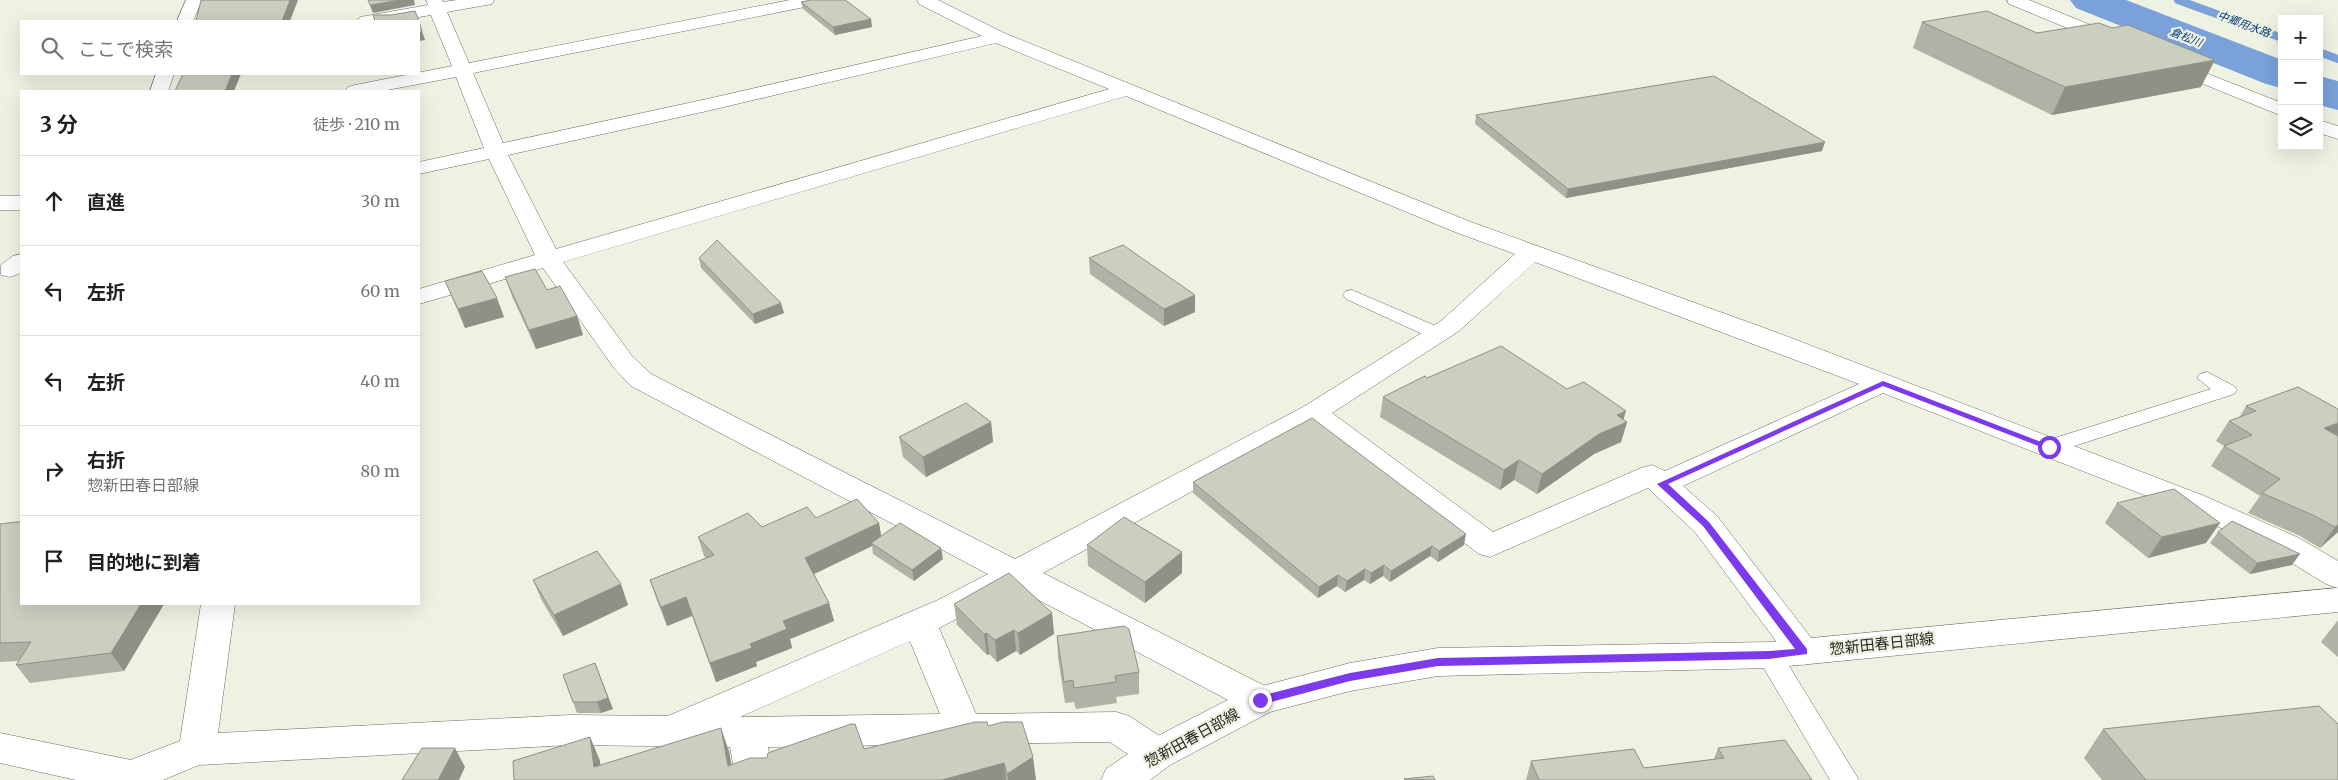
<!DOCTYPE html>
<html lang="ja">
<meta charset="utf-8">
<style>
body{margin:0;font-family:Merriweather,"Noto Sans JP",serif;background:#f6f6f6;color:#202124}
.controls{position:absolute;right:15px;top:15px;display:grid;overflow:hidden;border-radius:0px;box-shadow:0 5px 20px #0002}
.controls button{width:45px;height:45px;display:grid;place-items:center;padding:0;border:0;border-bottom:1px solid #e0e0e0;background:#fff;color:#202124;font:25px sans-serif}
.stop{position:absolute;width:15px;height:15px;margin:-11px;border:4px solid #7c3aed;border-radius:50%;background:#fff}
.stop.end{background:#7c3aed;border-color:#fff;box-shadow:0 1px 5px #0008}
.list{margin:0;padding:0;list-style:none}
h2{display:flex;justify-content:space-between;align-items:center;height:65px;margin:0;padding:0 20px;font-size:21px}
h2 small{font-size:16px;font-weight:400;color:#757577}
.list li{display:grid;grid-template-columns:32px 1fr auto;gap:15px;align-items:center;box-sizing:border-box;height:90px;padding:0 20px;border-top:1px solid #e0e0e0}
.list b{display:block;font-size:19px;white-space:nowrap}
.list p{margin:0;font-size:16px;white-space:nowrap;color:#757577}
.list em{font-size:16px;font-style:normal;color:#757577}
.icon{flex:none;width:28px;height:28px;fill:none;stroke:currentColor;stroke-width:2;stroke-linecap:round;stroke-linejoin:round}
.map{position:relative;flex:none;width:2338px;height:780px;overflow:hidden}
.search{position:absolute;background:#fff;box-shadow:0 5px 20px #0002;left:20px;top:20px;width:400px;height:55px;display:flex;align-items:center;gap:12px;box-sizing:border-box;padding:0 18px;border-radius:0px;color:#757577;font-size:19px}
.panel{position:absolute;background:#fff;box-shadow:0 5px 20px #0002;left:20px;top:90px;width:400px;height:515px;border-radius:0px}
.map>svg:first-child{display:block}
.lines{fill:none;stroke-linecap:round;stroke-linejoin:round}
.stream{stroke:#7aa1da;stroke-width:8}
.river{fill:#7aa1da;fill-rule:evenodd}
.lane-casing{stroke:#6a6e60;stroke-width:1}
.street-casing{stroke:#6a6e60;stroke-width:1}
.secondary-casing{stroke:#6a6e60;stroke-width:1}
.lane{fill:#fff;fill-rule:evenodd}
.street{fill:#fff;fill-rule:evenodd}
.secondary{fill:#fff;fill-rule:evenodd}
.wall{fill:#afb2a5}
.shaded-wall{fill:#8e9186}
.building{fill:#cbcfc0;stroke:#8e9186}
.route{fill:#7c3aed}
.labels{text-anchor:middle;stroke-width:4.5;stroke-linejoin:round;paint-order:stroke}
.far-water-label{font-size:11px;font-style:italic;fill:#03387a;stroke:#edf2e2}
.near-street-label{font-size:15px;fill:#272923;stroke:#edf2e2}
</style>
<div class="map">
<svg width="2338" height="780" viewBox="0 0 2338 780">
<rect width="100%" height="100%" fill="#edf2e2"/>
<g class="lines">
<g class="stream">
<polyline points="2178,0 2282,38"/>
<polyline points="2319,52 2338,59"/>
</g>
<g class="river">
<polygon points="2070,0 2126,0 2282,60 2282,88 2266,84 2076,8"/>
<polygon points="2319,76 2338,81 2338,110 2319,105"/>
</g>
<defs>
<g id="lane">
<polygon points="1352,290 1445,330 1447,334 1445,338 1438,340 1431,338 1346,299 1343,295 1346,291"/>
<polygon points="2207,372 2234,386 2237,390 2234,394 2056,452 2049,454 2042,452 2038,447 2042,442 2211,389 2197,378 2200,374"/>
<polygon points="1769,645 1778,648 1859,780 1830,780 1756,655 1760,648"/>
</g>
<g id="street">
<polygon points="186,0 202,0 193,21 177,21"/>
<path d="M426 0H442L443 2 457 0H494L492 4 447 12 469 63 790 0H823L821 4 815 5 473 73 503 143 707 99 982 36 919 4 917 0H938L1004 33 1471 222 1770 330 2202 495 2299 538 2338 561V588L2326 584 2277 554 2180 509 1883 393 1683 486 1717 516 1815 643 1820 652 1815 661 1803 665 1791 661 1695 532 1648 488 1490 557 1479 554 1311 426 1043 573 1273 690 1278 700 1273 710 1260 714 1247 710 1016 588 939 628 976 714 1116 712 1129 716 1170 743 1176 754 1170 765 1157 770 1144 765 1110 742 768 747 774 780H736L730 747 570 745 199 765 163 780H114L112 776 117 765 180 741 201 604H235L218 733 570 715 668 716 938 600 988 574 631 386 614 368 543 268 419 304V289L535 255 489 159 419 174V162L484 148 456 77 382 91H345L348 87 355 85 452 66 431 15 394 21H357L360 17 366 16 428 5ZM996 43 1109 89 556 249 508 155 707 111ZM1126 96 1455 232 1515 254 1441 321 1303 407 1015 559 651 374 632 356 563 262ZM1535 262 1859 384 1665 471 1652 465 1641 468 1493 532 1332 413 1459 331ZM910 641 940 714 740 717Z"/>
<polygon points="2007,0 2029,0 2118,36 2121,40 2118,44 2106,44 2009,4"/>
<polygon points="2170,59 2282,103 2282,116 2164,68 2161,64 2164,60"/>
<polygon points="156,74 174,74 168,91 150,91"/>
<polygon points="2319,120 2338,126 2338,139 2319,133"/>
<rect x="0" y="196" width="21" height="14"/>
<polygon points="21,254 21,273 10,277 1,275 1,265 13,256"/>
</g>
<g id="secondary">
<polygon points="2338,588 2338,612 1769,668 1438,676 1350,691 1270,712 1170,765 1150,780 1101,780 1106,769 1144,743 1247,690 1350,663 1438,648 1769,642"/>
<polygon points="0,733 131,760 150,769 155,780 76,780 0,763"/>
</g>
</defs>
<use href="#lane" class="lane-casing"/>
<use href="#street" class="street-casing"/>
<use href="#secondary" class="secondary-casing"/>
<use href="#lane" class="lane"/>
<use href="#street" class="street"/>
<use href="#secondary" class="secondary"/>
</g>
<g class="wall">
<polygon points="801,2 872,27 835,35 803,9"/>
<polygon points="1922,22 2037,33 2112,28 2201,87 2052,115 1913,48"/>
<polygon points="1476,115 1822,151 1566,198 1475,124"/>
<polygon points="699,258 784,313 755,324 701,268"/>
<polygon points="1089,258 1195,312 1164,326 1090,274"/>
<polygon points="505,277 577,316 583,335 536,349 512,296"/>
<polygon points="445,281 504,317 465,328"/>
<polygon points="1427,378 1567,389 1627,422 1621,442 1594,454 1537,494 1514,480 1500,490 1380,417 1383,397"/>
<polygon points="2298,387 2338,532 2320,548 2300,536 2248,513 2260,496 2211,466 2224,446 2216,441 2229,421 2239,418 2246,406"/>
<polygon points="991,422 993,442 926,477 903,457 899,437"/>
<polygon points="1193,482 1464,545 1438,562 1430,556 1390,582 1383,576 1370,584 1364,580 1345,592 1337,586 1318,598 1193,493"/>
<polygon points="2117,503 2206,543 2148,558 2105,523"/>
<polygon points="816,518 879,523 881,536 943,559 914,581 873,554 872,546 814,574 829,603 834,621 790,639 792,648 756,662 757,666 716,682 692,616 667,626 656,598 650,580 706,558 704,556 698,537 762,527"/>
<polygon points="0,524 21,604 164,604 124,671 30,683 16,665 19,661 0,662"/>
<polygon points="2218,532 2292,565 2250,574 2210,543"/>
<polygon points="1087,545 1182,552 1182,573 1145,603 1088,566"/>
<polygon points="533,580 628,605 563,636 542,601"/>
<polygon points="954,604 1052,613 1054,634 1020,655 1016,651 997,662 989,654 987,655 957,625"/>
<polygon points="2338,620 2338,657 2321,642"/>
<polygon points="1057,636 1139,672 1139,694 1116,697 1117,703 1076,709 1074,702 1065,703 1058,657"/>
<polygon points="563,675 613,709 601,713 577,713"/>
<polygon points="988,726 1036,780 514,780 590,737 600,761 600,765 729,751 731,765 767,758 864,749"/>
<polygon points="2103,729 2338,780 2102,780 2084,758"/>
<polygon points="1718,748 1812,780 1526,780 1531,761 1644,768 1714,759"/>
</g>
<g class="shaded-wall">
<polygon points="290,0 298,0 290,21 282,21"/>
<polygon points="400,0 414,0 415,5 373,13 370,5"/>
<polygon points="415,11 425,40 419,41 419,33"/>
<polygon points="871,19 872,27 835,35 833,27"/>
<polygon points="2215,60 2201,87 2052,115 2065,87"/>
<polygon points="232,74 241,74 234,91 225,91"/>
<polygon points="1825,142 1822,151 1566,198 1568,189"/>
<polygon points="1195,295 1195,312 1164,326 1164,309"/>
<polygon points="497,298 504,317 465,328 458,309"/>
<polygon points="781,303 784,313 755,324 753,314"/>
<polygon points="577,316 583,335 536,349 529,330"/>
<polygon points="1626,411 1622,424 1627,422 1621,442 1594,454 1537,494 1542,474 1599,434 1617,415"/>
<polygon points="991,422 993,442 926,477 923,457"/>
<polygon points="2338,423 2338,438 2324,428"/>
<polygon points="1519,460 1514,480 1500,490 1504,470"/>
<polygon points="879,523 882,542 871,543 872,546 810,576 805,558"/>
<polygon points="2220,523 2206,543 2148,558 2162,537"/>
<polygon points="2338,525 2338,532 2320,548 2335,527"/>
<polygon points="1466,534 1464,545 1438,562 1439,551"/>
<polygon points="1432,546 1430,556 1390,582 1391,571"/>
<polygon points="941,548 943,559 914,581 912,570"/>
<polygon points="1182,552 1182,573 1145,603 1145,582"/>
<polygon points="2300,554 2292,565 2250,574 2257,563"/>
<polygon points="1384,565 1383,576 1370,584 1371,573"/>
<polygon points="1365,569 1364,580 1345,592 1347,581"/>
<polygon points="1338,575 1337,586 1318,598 1319,587"/>
<polygon points="621,584 628,605 563,636 554,615"/>
<polygon points="686,597 692,616 667,626 661,607"/>
<polygon points="829,603 834,621 790,639 792,648 756,662 757,666 716,682 710,663 750,644 783,621"/>
<polygon points="141,604 164,604 124,671 111,653"/>
<polygon points="1052,613 1054,634 1020,655 1018,633"/>
<polygon points="1014,630 1016,651 997,662 995,640"/>
<polygon points="987,633 989,654 987,655 984,634"/>
<polygon points="595,663 613,709 601,713 597,702"/>
<polygon points="721,728 729,751 734,780 728,766"/>
<polygon points="590,737 600,761 602,780 594,767"/>
<polygon points="455,748 465,767 459,780 438,780"/>
<polygon points="1033,757 1036,780 1008,780 1007,774"/>
<polygon points="1004,763 1006,780 942,780"/>
</g>
<g class="building">
<polygon points="201,0 290,0 282,21 196,21"/>
<polygon points="368,0 400,0 370,5"/>
<polygon points="811,0 845,0 871,19 833,27 801,2"/>
<polygon points="415,11 419,21 375,21 373,15 391,15"/>
<polygon points="1987,11 2037,33 2099,23 2112,28 2128,25 2215,60 2065,87 1922,22"/>
<polygon points="419,21 422,32 419,33"/>
<polygon points="183,74 232,74 225,91 175,91"/>
<polygon points="1714,76 1825,142 1568,189 1476,115"/>
<polygon points="717,240 781,303 753,314 699,258"/>
<polygon points="1123,245 1195,295 1164,309 1089,258"/>
<polygon points="535,269 547,290 560,286 577,316 529,330 505,277"/>
<polygon points="482,271 497,298 458,309 445,281"/>
<polygon points="1501,346 1567,389 1584,382 1626,411 1617,415 1627,422 1599,434 1542,474 1519,460 1504,470 1383,397 1425,376 1427,378"/>
<polygon points="2298,387 2338,409 2338,423 2324,428 2338,436 2338,525 2335,527 2315,516 2262,493 2280,479 2224,446 2252,435 2229,421 2256,411 2246,406"/>
<polygon points="966,403 991,422 923,457 899,437"/>
<polygon points="1312,418 1466,534 1439,551 1432,546 1391,571 1384,565 1371,573 1365,569 1347,581 1338,575 1319,587 1193,482"/>
<polygon points="2174,489 2220,523 2162,537 2117,503"/>
<polygon points="857,499 879,523 805,558 829,603 783,621 787,629 750,644 752,648 710,663 686,597 661,607 650,580 714,555 698,537 748,513 762,527 807,507 816,518"/>
<polygon points="1124,517 1182,552 1145,582 1087,545"/>
<polygon points="2232,521 2300,554 2257,563 2218,532"/>
<polygon points="16,522 21,522 21,604 141,604 111,653 16,665 31,642 0,643 0,524"/>
<polygon points="900,523 941,548 912,570 871,543"/>
<polygon points="597,551 621,584 554,615 533,580"/>
<polygon points="1009,573 1052,613 1018,633 1014,630 995,640 987,633 984,634 954,604"/>
<polygon points="1124,626 1129,629 1139,672 1115,676 1116,682 1074,688 1073,680 1064,682 1057,636"/>
<polygon points="595,663 608,698 597,702 573,702 563,675"/>
<polygon points="2319,706 2338,724 2338,780 2146,780 2103,729"/>
<polygon points="975,722 987,722 988,726 1003,722 1022,722 1033,757 1007,774 1004,763 942,780 514,780 513,761 590,737 594,767 721,728 728,766 750,758 767,758 768,753 851,724 855,724 864,749"/>
<polygon points="1785,740 1812,780 1539,780 1531,761 1634,749 1644,768 1724,758 1718,748"/>
<polygon points="422,748 455,748 438,780 402,780"/>
<polygon points="1433,776 1435,780 1404,779"/>
</g>
<polygon class="route" points="1883,381 2054,447 2046,449 1883,386 1668,484 1709,522 1807,649 1807,654 1769,659 1438,666 1350,681 1260,705 1255,700 1260,696 1350,673 1438,658 1769,651 1795,649 1703,526 1657,484"/>
<g class="labels">
<g class="far-water-label">
<text transform="translate(2244 24) rotate(20)" y="4">中郷用水路</text>
<text transform="translate(2186 37) rotate(21)" y="4">倉松川</text>
</g>
<g class="near-street-label">
<text transform="translate(1882 644) rotate(-6)" y="5">惣新田春日部線</text>
<text transform="translate(1192 738) rotate(-29)" y="5">惣新田春日部線</text>
</g>
</g>
</svg>
<div class="controls">
<button>+</button>
<button>−</button>
<button><svg class="icon" aria-label="layers" viewBox="0 0 24 24"><path d="M12 4l9 5-9 5-9-5zM3 14l9 5 9-5"/></svg></button>
</div>
<div class="stop" style="left:2049px;top:447px"></div>
<div class="stop end" style="left:1260px;top:700px"></div>
<div class="search"><svg class="icon" aria-label="search" viewBox="0 0 24 24"><circle cx="10" cy="10" r="6"/><path d="M15 15l6 6"/></svg>ここで検索</div>
<section class="panel">
<h2>3 分<small>徒歩 · 210 m</small></h2>
<ul class="list">
<li><svg class="icon" aria-label="ahead" viewBox="0 0 24 24"><path d="M12 20V5M6 11l6-6 6 6"/></svg><div><b>直進</b></div><em>30 m</em></li>
<li><svg class="icon" aria-label="left" viewBox="0 0 24 24"><path d="M17 20v-9H6M10 6l-5 5 5 5"/></svg><div><b>左折</b></div><em>60 m</em></li>
<li><svg class="icon" aria-label="left" viewBox="0 0 24 24"><path d="M17 20v-9H6M10 6l-5 5 5 5"/></svg><div><b>左折</b></div><em>40 m</em></li>
<li><svg class="icon" aria-label="right" viewBox="0 0 24 24"><path d="M7 20v-9h11M14 6l5 5-5 5"/></svg><div><b>右折</b><p>惣新田春日部線</p></div><em>80 m</em></li>
<li><svg class="icon" aria-label="arrive" viewBox="0 0 24 24"><path d="M6 21V4h12l-3 4 3 4H6"/></svg><div><b>目的地に到着</b></div></li>
</ul>
</section>
</div>
